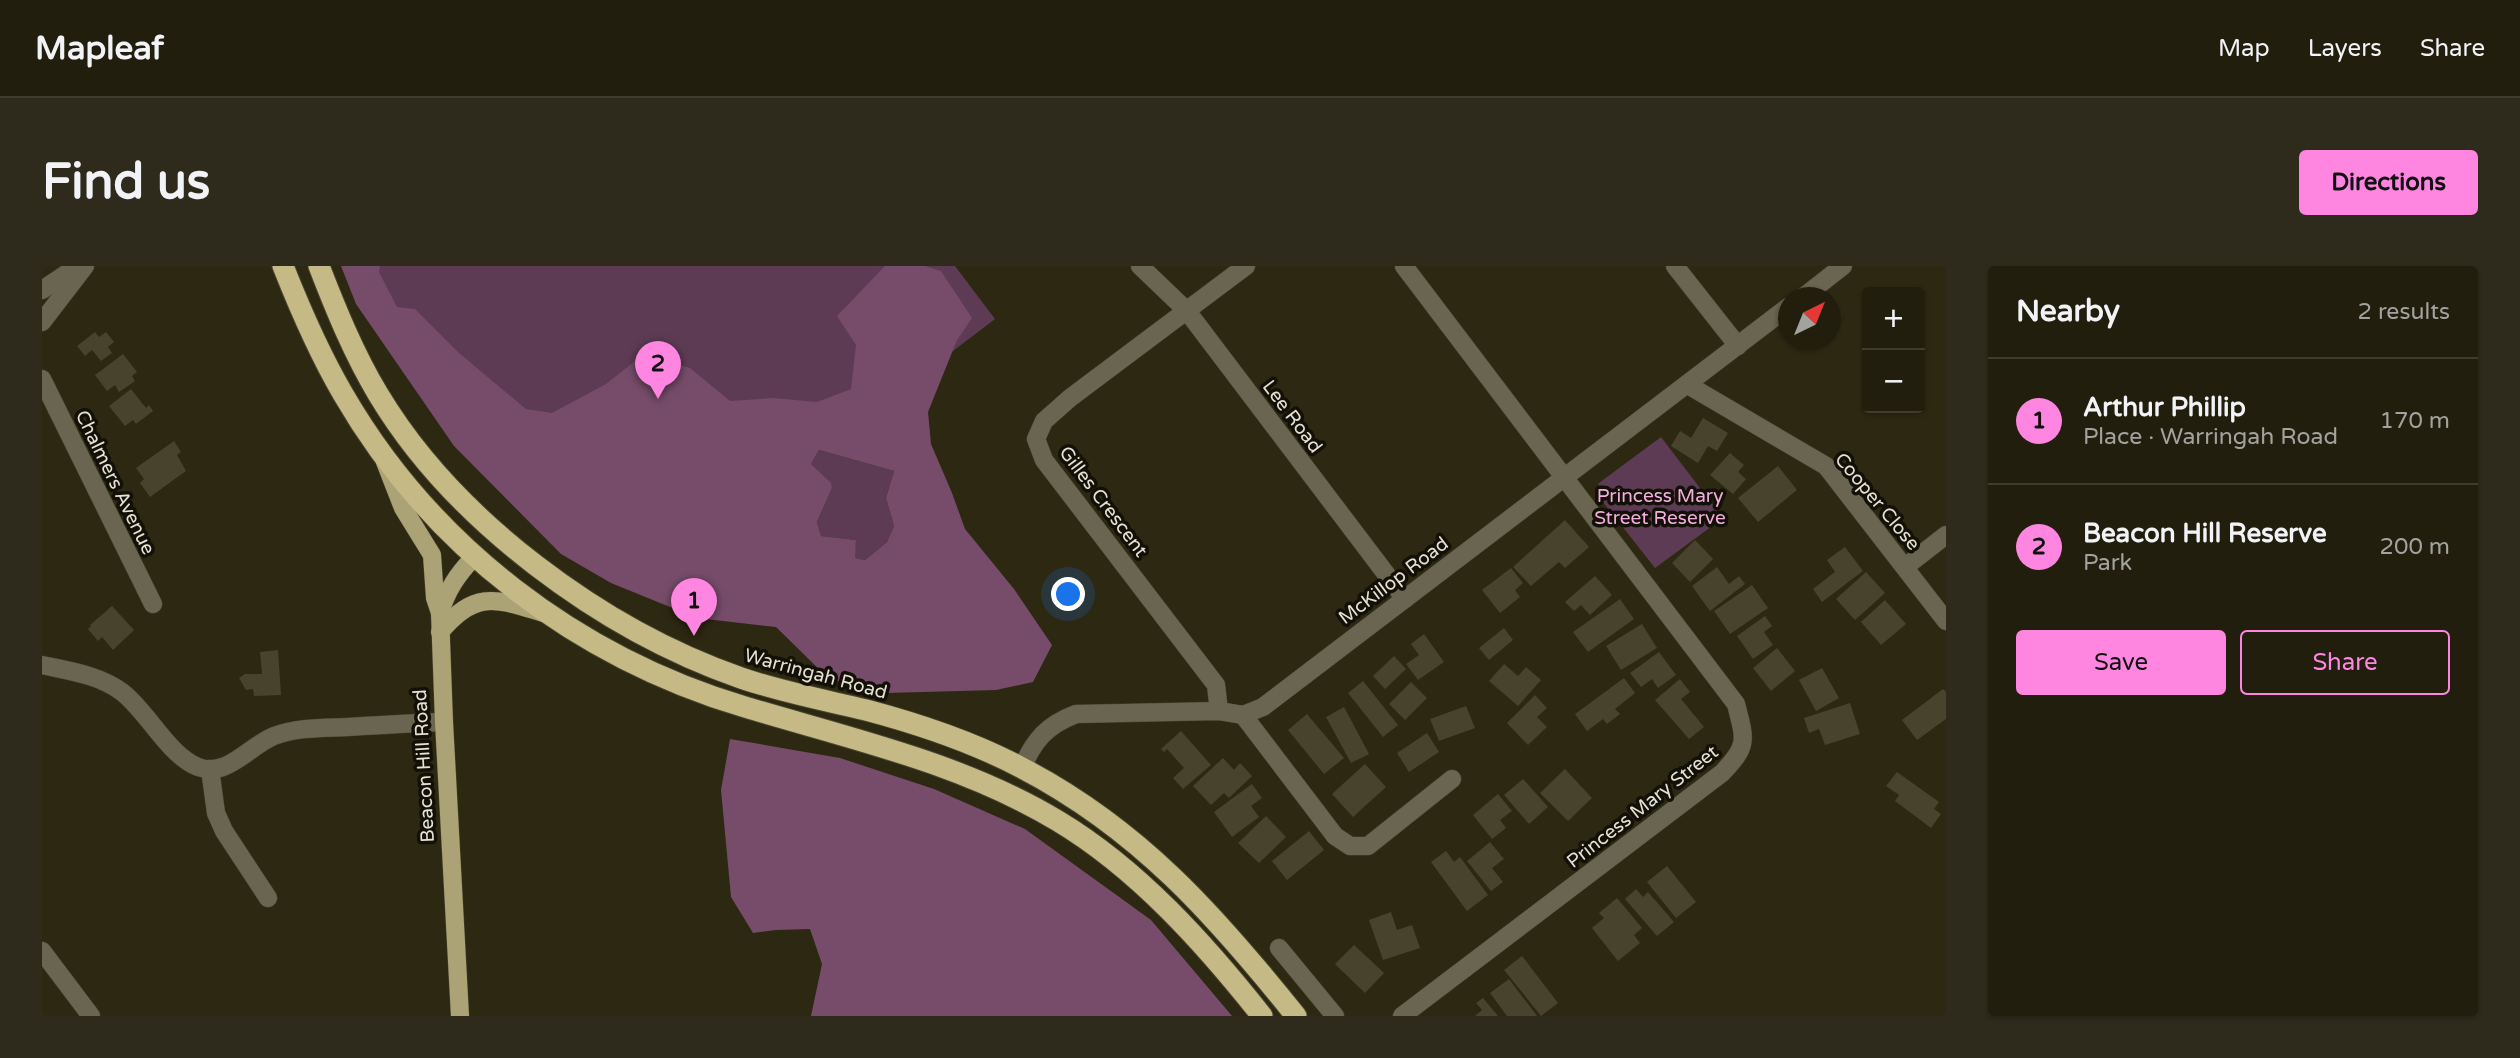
<!DOCTYPE html>
<meta charset="utf-8">
<style>
body{margin:0;font-family:"Varela Round",sans-serif;background:#2e2b1c;color:#f1f3f6}
.controls{position:absolute;right:21px;top:21px;display:grid;overflow:hidden;border-radius:7px;box-shadow:0 2px 5px #0004}
.controls button{width:63px;height:63px;display:grid;place-items:center;padding:0;border:0;border-bottom:2px solid #3f3c2e;background:#221e0e;color:#f1f3f6;font:35px sans-serif}
.compass{position:absolute;left:1736px;top:21px;width:63px;height:63px;border-radius:50%;background:#221e0e;box-shadow:0 2px 5px #0004;rotate:43deg}
.you{position:absolute;left:1027px;top:329px;width:24px;height:24px;margin:-18px;border:5px solid #fff;border-radius:50%;background:#1a73e8;box-shadow:0 0 0 10px #1a73e833}
.badge{display:grid;place-items:center;width:46px;height:46px;border-radius:50%;background:#fe85e0;color:#111;font-size:23px;font-weight:700}
.pin{position:absolute;translate:-50% -58px;filter:drop-shadow(0 2px 4px #0008)}
.pin::after{content:'';position:absolute;top:37px;width:24px;height:21px;background:inherit;clip-path:polygon(0 0,100% 0,50% 100%)}
.list{margin:0;padding:0;list-style:none}
h2{display:flex;justify-content:space-between;align-items:center;height:91px;margin:0;padding:0 28px;font-size:30px}
h2 small{font-size:23px;font-weight:400;color:#a2a29e}
.list li{display:grid;grid-template-columns:46px 1fr auto;gap:21px;align-items:center;box-sizing:border-box;height:126px;padding:0 28px;border-top:2px solid #3f3c2e}
.list b{display:block;font-size:26px;white-space:nowrap}
.list p{margin:0;font-size:23px;white-space:nowrap;color:#a2a29e}
.list em{font-size:23px;font-style:normal;color:#a2a29e}
.actions{display:flex;gap:14px;padding:21px 28px}
.actions a{flex:1;padding:16px 0;border:2px solid #fe85e0;border-radius:7px;text-align:center;font-size:24px;color:#fe85e0}
.actions .main{background:#fe85e0;color:#111}
.map{position:relative;flex:none;width:1904px;height:750px;overflow:hidden;border-radius:7px}
header{display:flex;align-items:center;gap:42px;box-sizing:border-box;height:98px;padding:0 35px;background:#221e0e;border-bottom:2px solid #3f3c2e}
header strong{font-size:33px}
nav{display:flex;gap:38px;margin-inline-start:auto;font-size:24px}
.intro{display:flex;align-items:center;justify-content:space-between;box-sizing:border-box;height:168px;padding:0 42px}
h1{margin:0;font-size:49px}
.button{padding:18px 32px;border-radius:7px;background:#fe85e0;color:#111;font-size:24px;font-weight:700}
main{display:flex;gap:42px;padding:0 42px}
aside{flex:1;background:#221e0e;border-radius:7px;box-shadow:0 2px 5px #0004}
.map>svg:first-child{display:block}
.green{fill:#5d3b54}
.forest{fill:#764c6a;fill-rule:evenodd}
.building{fill:#48432c}
.lines{fill:none;stroke-linecap:round;stroke-linejoin:round}
.minor-casing{stroke:#4a4631;stroke-width:19}
.major-casing{stroke:#4a4631;stroke-width:19}
.highway-casing{stroke:#4a4631;stroke-width:23}
.minor{stroke:#696550;stroke-width:18}
.major{stroke:#aba276;stroke-width:18}
.highway{stroke:#c5ba85;stroke-width:21}
.labels{text-anchor:middle;stroke-width:7;stroke-linejoin:round;paint-order:stroke}
.street-label{font-size:19px;fill:#e5e2d5;stroke:#131107}
.park-label{font-size:19px;fill:#f3aedf;stroke:#131107}
</style>
<header>
<strong>Mapleaf</strong>
<nav><a>Map</a><a>Layers</a><a>Share</a></nav>
</header>
<div class="intro"><h1>Find us</h1><a class="button">Directions</a></div>
<main>
<div class="map">
<svg width="1904" height="750" viewBox="0 0 1904 750">
<rect width="100%" height="100%" fill="#2d2812"/>
<g class="green">
<polygon points="301,0 913,0 953,53 831,146 544,284"/>
<polygon points="1619,171 1681,252 1613,302 1554,227 1557,217"/>
<polygon points="777,184 852,205 844,232 852,260 845,276 823,294 812,292 814,274 779,270 775,256 790,222 769,198"/>
</g>
<g class="forest">
<path d="M299 0H338L337 6 355 41 373 43 417 87 484 143 510 147 564 118 602 88 648 102 688 135 731 132 775 136 809 123 814 79 795 50 843 0H883L899 5 930 52 915 74 886 146 889 178 910 227 923 263 972 323 1010 379 991 416 954 424 844 427 787 413 734 361 655 352 569 317 519 288 412 180 314 38ZM777 184 852 205 844 232 852 260 845 276 823 294 813 292 814 274 779 270 775 256 790 222 789 217 769 198Z"/>
<polygon points="688,473 798,492 892,523 983,563 1109,654 1190,750 769,750 780,698 768,663 734,664 711,667 689,631 679,524"/>
</g>
<g class="building">
<polygon points="53,66 57,71 64,66 72,76 66,81 70,87 59,95 50,84 43,90 35,80"/>
<polygon points="81,88 95,106 90,110 93,115 77,126 73,119 65,125 53,109"/>
<polygon points="89,123 104,142 107,139 111,145 94,158 91,154 83,160 67,140"/>
<polygon points="1661,152 1686,167 1675,185 1666,180 1656,197 1629,180 1638,165 1649,172"/>
<polygon points="132,175 139,186 135,189 144,205 108,231 98,217 102,213 94,202"/>
<polygon points="1688,187 1702,199 1696,206 1704,213 1691,228 1668,209"/>
<polygon points="1736,200 1755,224 1716,256 1696,232"/>
<polygon points="1523,254 1547,281 1523,302 1517,296 1489,320 1471,301"/>
<polygon points="1653,274 1671,293 1648,316 1630,297"/>
<polygon points="1803,281 1821,305 1780,336 1771,323 1793,306 1785,294"/>
<polygon points="1675,301 1687,318 1697,310 1703,318 1668,345 1650,320"/>
<polygon points="1469,302 1481,317 1473,324 1478,331 1458,347 1440,324"/>
<polygon points="1824,306 1843,327 1813,354 1794,333"/>
<polygon points="1553,310 1570,329 1548,349 1539,339 1532,345 1523,336"/>
<polygon points="1710,319 1726,342 1688,368 1672,345"/>
<polygon points="1578,333 1592,353 1546,386 1531,366"/>
<polygon points="1843,334 1864,358 1839,379 1819,356"/>
<polygon points="70,340 92,364 71,384 60,371 56,375 46,363 49,360 48,359"/>
<polygon points="1723,350 1730,360 1722,366 1731,379 1711,393 1695,370"/>
<polygon points="1600,358 1615,382 1579,404 1564,380"/>
<polygon points="1462,362 1471,374 1447,394 1437,382"/>
<polygon points="1382,368 1402,396 1376,414 1364,398 1377,389 1369,378"/>
<polygon points="1735,382 1753,405 1729,425 1711,402"/>
<polygon points="236,384 239,429 212,430 211,423 204,424 197,412 203,408 220,408 218,386"/>
<polygon points="1617,386 1634,409 1616,422 1610,413 1599,421 1588,407"/>
<polygon points="1352,390 1364,403 1343,423 1331,410"/>
<polygon points="1462,398 1476,410 1484,401 1499,414 1476,440 1447,415"/>
<polygon points="1780,402 1797,432 1774,445 1757,414"/>
<polygon points="1582,412 1593,427 1573,443 1578,448 1565,458 1561,453 1545,465 1533,448"/>
<polygon points="1638,413 1648,426 1639,433 1662,461 1647,473 1613,434"/>
<polygon points="1321,415 1356,459 1341,471 1306,427"/>
<polygon points="1369,416 1385,432 1363,454 1347,438"/>
<polygon points="1901,423 1904,426 1904,453 1875,474 1860,454"/>
<polygon points="1493,429 1505,442 1495,451 1505,461 1486,479 1465,457"/>
<polygon points="1808,437 1818,468 1783,479 1777,463 1767,467 1762,452"/>
<polygon points="1424,440 1433,462 1397,475 1388,453"/>
<polygon points="1302,441 1327,488 1309,497 1284,451"/>
<polygon points="1265,448 1302,492 1282,508 1246,464"/>
<polygon points="1139,465 1169,499 1141,523 1131,512 1142,502 1125,483 1122,486 1119,483"/>
<polygon points="1385,467 1397,486 1367,506 1355,487"/>
<polygon points="1181,492 1192,504 1198,497 1210,510 1187,532 1182,527 1169,539 1151,520"/>
<polygon points="1323,498 1344,521 1311,551 1290,528"/>
<polygon points="1523,503 1550,532 1526,555 1498,527"/>
<polygon points="1855,506 1897,536 1892,543 1899,548 1889,562 1853,535 1857,529 1844,520"/>
<polygon points="1481,513 1506,541 1487,558 1462,529"/>
<polygon points="1210,518 1220,532 1209,540 1217,551 1190,571 1172,546"/>
<polygon points="1456,528 1470,545 1458,554 1464,562 1450,573 1431,549"/>
<polygon points="1224,550 1244,571 1217,597 1196,577"/>
<polygon points="1267,565 1282,584 1245,614 1230,595"/>
<polygon points="1448,576 1462,593 1450,602 1461,616 1449,625 1425,595"/>
<polygon points="1404,585 1412,596 1418,591 1446,629 1425,645 1389,596"/>
<polygon points="1625,600 1654,636 1634,652 1605,616"/>
<polygon points="1594,623 1601,631 1606,626 1632,656 1615,670 1583,633"/>
<polygon points="1575,632 1600,662 1592,669 1598,677 1576,695 1550,662 1562,652 1557,647"/>
<polygon points="1349,646 1355,664 1370,659 1378,682 1341,694 1327,654"/>
<polygon points="1312,679 1342,707 1323,727 1293,698"/>
<polygon points="1480,690 1516,737 1499,750 1462,704"/>
<polygon points="1467,713 1495,750 1465,750 1448,727"/>
<polygon points="1441,732 1456,750 1433,750 1440,744 1434,737"/>
</g>
<g class="lines">
<defs>
<g id="minor">
<polyline points="1098,0 1145,45 1363,333"/>
<polyline points="1633,0 1696,80"/>
<polyline points="0,24 36,0"/>
<polyline points="1760,32 1801,0"/>
<polyline points="0,56 43,0"/>
<polyline points="0,113 111,338"/>
<polyline points="1646,119 1784,200 1904,355"/>
<polyline points="1863,301 1904,269"/>
<path d="M0 399C28 405 57 409 80 426 106 446 126 489 156 501 185 512 207 480 232 470 255 461 282 462 306 461 338 459 370 457 402 456"/>
<polyline points="1177,445 1174,419 1002,194 994,173 1002,155 1028,132 1204,0"/>
<polyline points="1201,449 1293,570 1308,580 1326,580 1410,513"/>
<path d="M980 502C992 474 1005 459 1034 448L1177 445 1201 449 1221 441 1746 41"/>
<polyline points="168,503 174,547 182,565 226,632"/>
<polyline points="1237,682 1293,750"/>
<polyline points="0,685 49,750"/>
<path d="M1360 750 1680 507C1707 479 1703 474 1694 438L1362 0"/>
</g>
<g id="major">
<polyline points="343,196 361,242 390,289 393,332 398,347"/>
<path d="M398 366C434 323 454 333 502 347"/>
<path d="M418 750 402 456 398 347C405 324 415 309 432 291"/>
</g>
<g id="highway">
<path d="M241 0C258 43 277 87 301 128 389 280 535 391 703 441 809 473 920 497 1016 555 1096 603 1163 678 1220 750"/>
<path d="M277 0C294 44 312 88 336 128 412 255 561 364 699 412 740 426 782 434 824 444 877 458 931 476 980 502 1097 563 1173 649 1254 750"/>
</g>
</defs>
<use href="#minor" class="minor-casing"/>
<use href="#major" class="major-casing"/>
<use href="#highway" class="highway-casing"/>
<use href="#minor" class="minor"/>
<use href="#major" class="major"/>
<use href="#highway" class="highway"/>
</g>
<g class="labels">
<g class="street-label">
<text transform="translate(1251 150) rotate(53)" y="7">Lee Road</text>
<text transform="translate(74 216) rotate(64)" y="7">Chalmers Avenue</text>
<text transform="translate(1062 235) rotate(53)" y="7">Gilles Crescent</text>
<text transform="translate(1836 235) rotate(50)" y="7">Cooper Close</text>
<text transform="translate(1351 314) rotate(-37)" y="7">McKillop Road</text>
<text transform="translate(774 407) rotate(15)" y="7">Warringah Road</text>
<text transform="translate(381 500) rotate(-93)" y="7">Beacon Hill Road</text>
<text transform="translate(1600 540) rotate(-38)" y="7">Princess Mary Street</text>
</g>
<g class="park-label">
<text x="1618" y="236">Princess Mary<tspan x="1618" dy="22">Street Reserve</tspan></text>
</g>
</g>
</svg>
<div class="controls">
<button>+</button>
<button>−</button>
</div>
<svg class="compass" viewBox="-18 -18 36 36"><path d="M0-13l5 13h-10z" fill="#e53935"/><path d="M0 13l5-13h-10z" fill="#a2a29e"/></svg>
<div class="you"></div>
<div class="pin badge" style="left:652px;top:370px">1</div>
<div class="pin badge" style="left:616px;top:133px">2</div>
</div>
<aside>
<h2>Nearby<small>2 results</small></h2>
<ul class="list">
<li><span class="badge">1</span><div><b>Arthur Phillip</b><p>Place · Warringah Road</p></div><em>170 m</em></li>
<li><span class="badge">2</span><div><b>Beacon Hill Reserve</b><p>Park</p></div><em>200 m</em></li>
</ul>
<div class="actions"><a class="main">Save</a><a>Share</a></div>
</aside>
</main>
